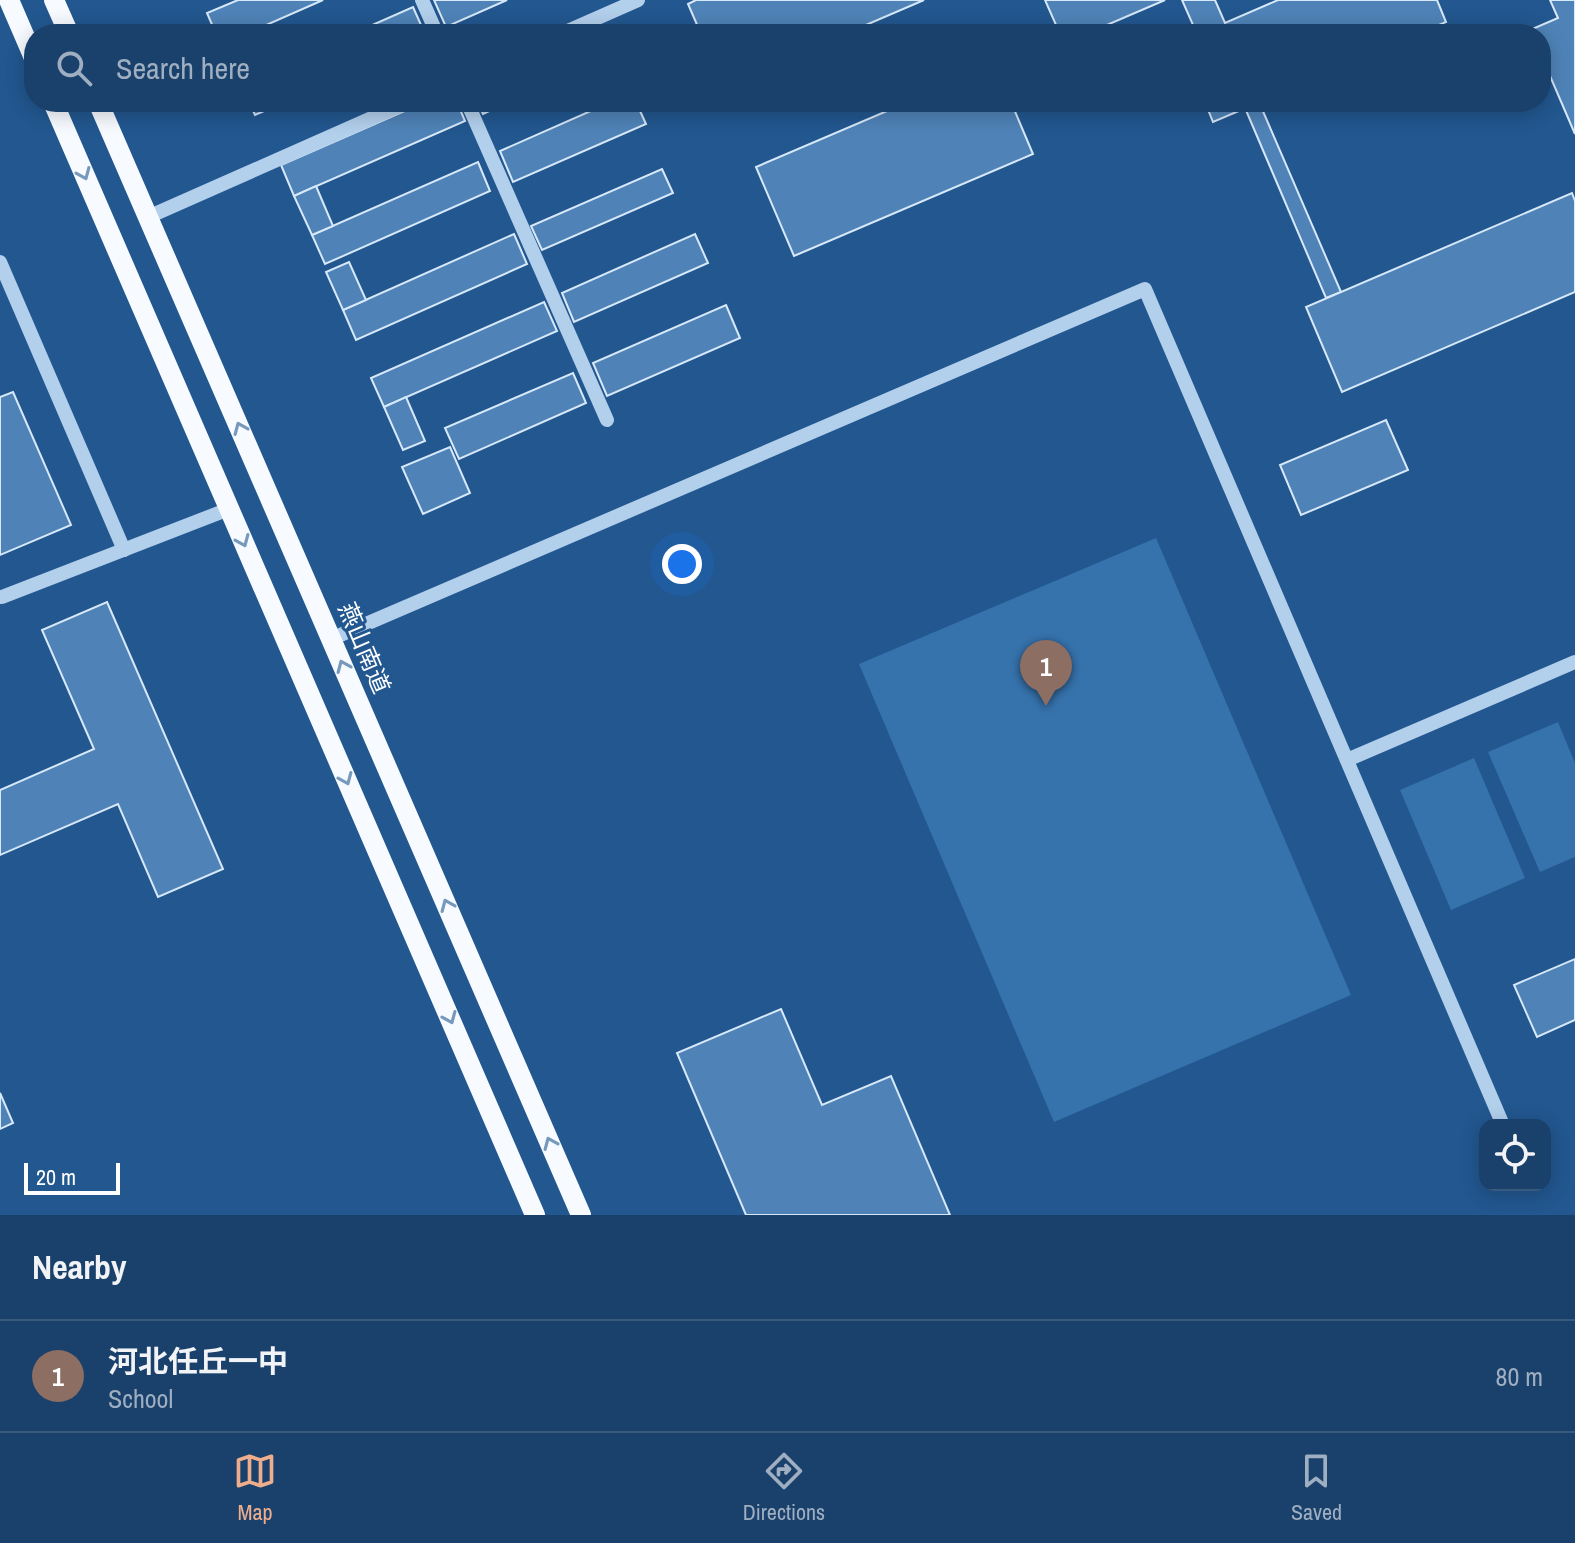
<!DOCTYPE html>
<meta charset="utf-8">
<style>
body{margin:0;font-family:"Archivo Narrow","Noto Sans SC",sans-serif;background:#234871;color:#f1f3f6}
.controls{position:absolute;right:24px;bottom:24px;display:grid;overflow:hidden;border-radius:16px;box-shadow:0 4px 20px #0003}
.controls button{width:72px;height:72px;display:grid;place-items:center;padding:0;border:0;border-bottom:2px solid #385a7e;background:#1a416b;color:#f1f3f6;font:40px sans-serif}
.scale{position:absolute;left:24px;bottom:20px;width:96px;box-sizing:border-box;padding-left:8px;border:4px solid #fff;border-top:0;font-size:22px;line-height:28px;white-space:nowrap;color:#fff;-webkit-text-stroke:6px #22578f;paint-order:stroke}
.you{position:absolute;left:682px;top:564px;width:28px;height:28px;margin:-20px;border:6px solid #fff;border-radius:50%;background:#1a73e8;box-shadow:0 0 0 12px #1a73e833}
.badge{display:grid;place-items:center;width:52px;height:52px;border-radius:50%;background:#eead8d;color:#fff;font-size:26px;font-weight:700}
.pin{position:absolute;translate:-50% -66px;filter:drop-shadow(0 2px 4px #0008)}
.pin::after{content:'';position:absolute;top:42px;width:28px;height:24px;background:inherit;clip-path:polygon(0 0,100% 0,50% 100%)}
.list{margin:0;padding:0;list-style:none}
h2{display:flex;justify-content:space-between;align-items:center;height:104px;margin:0;padding:0 32px;font-size:34px}
h2 small{font-size:26px;font-weight:400;color:#9fafc1}
.list li{display:grid;grid-template-columns:52px 1fr auto;gap:24px;align-items:center;box-sizing:border-box;height:112px;padding:0 32px;border-top:2px solid #385a7e}
.list b{display:block;font-size:30px;white-space:nowrap}
.list p{margin:0;font-size:26px;white-space:nowrap;color:#9fafc1}
.list em{font-size:26px;font-style:normal;color:#9fafc1}
.icon{flex:none;width:44px;height:44px;fill:none;stroke:currentColor;stroke-width:2;stroke-linecap:round;stroke-linejoin:round}
.map{position:relative;flex:none;width:1575px;height:1215px;overflow:hidden}
.search{position:absolute;background:#1a416b;box-shadow:0 4px 20px #0003;left:24px;right:24px;top:24px;height:88px;display:flex;align-items:center;gap:20px;box-sizing:border-box;padding:0 28px;border-radius:32px;color:#9fafc1;font-size:30px}
.sheet{height:216px;background:#1a416b}
nav{display:flex;justify-content:space-around;align-items:center;box-sizing:border-box;height:112px;border-top:2px solid #385a7e;background:#1a416b;font-size:22px;color:#9fafc1}
nav a{display:grid;justify-items:center;gap:4px}
nav .on{color:#eead8d}
.map>svg:first-child{display:block}
.green{fill:#3672ac}
.building{fill:#4f83b8;stroke:#d7e8f9;stroke-width:2}
.lines{fill:none;stroke-linecap:round;stroke-linejoin:round}
.minor{stroke:#b2cfec;stroke-width:14}
.major{stroke:#f7fbff;stroke-width:20}
.oneway{stroke:#7799bc}
.labels{text-anchor:middle;stroke-width:6;stroke-linejoin:round;paint-order:stroke}
.street-label{font-size:24px;fill:#fff;stroke:#22578f}
</style>
<div class="map">
<svg width="1575" height="1215" viewBox="0 0 1575 1215">
<rect width="100%" height="100%" fill="#22578f"/>
<g class="green">
<polygon points="1156,538 1351,995 1054,1122 859,664"/>
<polygon points="1558,722 1575,763 1575,857 1540,872 1488,752"/>
<polygon points="1474,758 1525,878 1451,910 1400,790"/>
</g>
<g class="building">
<polygon points="238,0 323,0 246,34 216,34 207,13"/>
<polygon points="434,0 507,0 446,27"/>
<polygon points="696,0 924,0 845,34 701,34 688,4"/>
<polygon points="1045,0 1165,0 1086,34 1060,34"/>
<polygon points="1182,0 1215,0 1225,23 1278,0 1437,0 1446,22 1418,34 1197,34"/>
<polygon points="1550,0 1575,0 1575,134 1541,55 1541,34 1532,34 1530,30 1558,18"/>
<polygon points="413,7 425,34 352,34"/>
<polygon points="249,102 285,102 255,115"/>
<polygon points="425,102 457,102 465,121 294,196 281,165"/>
<polygon points="477,102 509,102 483,114"/>
<polygon points="611,102 636,102 646,124 513,182 500,151"/>
<polygon points="908,102 1011,102 1033,154 794,256 756,167"/>
<polygon points="1205,102 1260,102 1213,122"/>
<polygon points="1259,102 1341,292 1326,298 1245,108"/>
<polygon points="478,162 490,191 325,264 312,235"/>
<polygon points="662,169 673,193 542,250 531,226"/>
<polygon points="316,186 333,226 312,235 294,196"/>
<polygon points="1572,193 1575,201 1575,292 1342,392 1306,307"/>
<polygon points="514,234 527,264 356,340 343,310"/>
<polygon points="695,234 708,263 574,322 562,293"/>
<polygon points="349,262 366,300 343,310 326,272"/>
<polygon points="544,302 557,331 384,407 371,378"/>
<polygon points="726,305 740,338 607,396 593,363"/>
<polygon points="573,373 586,403 459,459 445,428"/>
<polygon points="13,392 71,525 0,555 0,397"/>
<polygon points="406,397 425,441 403,450 384,407"/>
<polygon points="1386,420 1408,470 1301,515 1280,465"/>
<polygon points="450,447 470,493 423,514 402,467"/>
<polygon points="107,602 223,869 158,897 118,804 0,855 0,790 94,749 42,630"/>
<polygon points="1575,959 1575,1020 1537,1037 1514,985"/>
<polygon points="781,1009 822,1105 891,1076 950,1215 746,1215 677,1053"/>
<polygon points="0,1093 13,1123 0,1129"/>
</g>
<g class="lines">
<g class="minor">
<polyline points="422,0 437,34"/>
<polyline points="561,34 638,0"/>
<polyline points="467,102 607,420"/>
<polyline points="148,217 408,102"/>
<polyline points="0,262 124,550"/>
<polyline points="0,597 2,597 229,509"/>
<polyline points="331,639 1145,289 1503,1125"/>
<polyline points="1347,760 1575,662"/>
</g>
<g class="major">
<polyline points="9,0 34,58"/>
<polyline points="54,0 69,34"/>
<polyline points="53,102 535,1215"/>
<polyline points="98,102 581,1215"/>
</g>
</g>
<defs><path id="oneway-chevron" d="M-2-3.5L2.5 0L-2 3.5" fill="none" stroke-width="1.6" stroke-linecap="round" stroke-linejoin="round" transform="scale(2)"/></defs>
<g class="oneway">
<use href="#oneway-chevron" transform="translate(84 174) rotate(67)"/>
<use href="#oneway-chevron" transform="translate(240 428) rotate(-113)"/>
<use href="#oneway-chevron" transform="translate(243 541) rotate(67)"/>
<use href="#oneway-chevron" transform="translate(343 666) rotate(-113)"/>
<use href="#oneway-chevron" transform="translate(346 779) rotate(67)"/>
<use href="#oneway-chevron" transform="translate(447 905) rotate(-113)"/>
<use href="#oneway-chevron" transform="translate(450 1018) rotate(67)"/>
<use href="#oneway-chevron" transform="translate(550 1143) rotate(-113)"/>
</g>
<g class="labels">
<g class="street-label">
<text transform="translate(364 648) rotate(67)" y="8">燕山南道</text>
</g>
</g>
</svg>
<div class="controls">
<button><svg class="icon" aria-label="locate" viewBox="0 0 24 24"><circle cx="12" cy="12" r="6"/><path d="M12 2v4M12 18v4M2 12h4M18 12h4"/></svg></button>
</div>
<div class="scale">20 m</div>
<div class="you"></div>
<div class="pin badge" style="left:1046px;top:706px;background:#8d6e63">1</div>
<div class="search"><svg class="icon" aria-label="search" viewBox="0 0 24 24"><circle cx="10" cy="10" r="6"/><path d="M15 15l6 6"/></svg>Search here</div>
</div>
<section class="sheet">
<h2>Nearby<small></small></h2>
<ul class="list">
<li><span class="badge" style="background:#8d6e63">1</span><div><b>河北任丘一中</b><p>School</p></div><em>80 m</em></li>
</ul>
</section>
<nav>
<a class="on"><svg class="icon" aria-label="map" viewBox="0 0 24 24"><path d="M3 6l6-2 6 2 6-2v14l-6 2-6-2-6 2zM9 4v14M15 6v14"/></svg>Map</a>
<a><svg class="icon" aria-label="directions" viewBox="0 0 24 24"><path d="M12 3l9 9-9 9-9-9zM9 14v-3h6M13 9l2 2-2 2"/></svg>Directions</a>
<a><svg class="icon" aria-label="saved" viewBox="0 0 24 24"><path d="M7 4h10v16l-5-4-5 4z"/></svg>Saved</a>
</nav>
